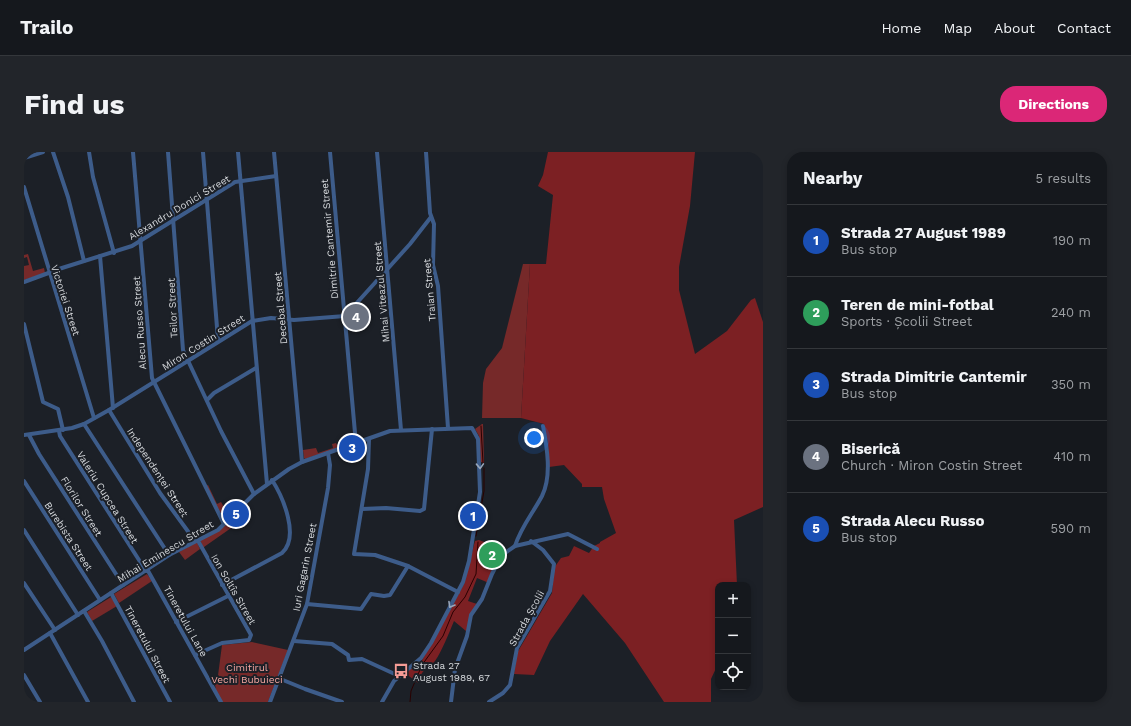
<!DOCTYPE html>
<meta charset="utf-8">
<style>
body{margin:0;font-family:"Work Sans",sans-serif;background:#22252a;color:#f1f3f6}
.controls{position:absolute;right:12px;bottom:12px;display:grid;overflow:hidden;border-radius:8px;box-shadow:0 2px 6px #0003}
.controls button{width:36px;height:36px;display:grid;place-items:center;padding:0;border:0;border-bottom:1px solid #34373b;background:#15181d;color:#f1f3f6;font:20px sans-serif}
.you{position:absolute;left:510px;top:286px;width:14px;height:14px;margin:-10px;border:3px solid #fff;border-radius:50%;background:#1a73e8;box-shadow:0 0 0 6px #1a73e833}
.badge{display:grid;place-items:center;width:26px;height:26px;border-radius:50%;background:#db2777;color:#fff;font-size:13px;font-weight:700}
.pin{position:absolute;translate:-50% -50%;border:2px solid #fff;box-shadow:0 1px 4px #0006}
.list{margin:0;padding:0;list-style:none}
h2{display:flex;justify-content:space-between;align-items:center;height:52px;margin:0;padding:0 16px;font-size:17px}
h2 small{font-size:13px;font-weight:400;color:#9da0a4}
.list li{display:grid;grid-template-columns:26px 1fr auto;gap:12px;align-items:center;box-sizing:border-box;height:72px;padding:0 16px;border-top:1px solid #34373b}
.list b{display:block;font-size:15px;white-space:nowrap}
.list p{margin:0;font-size:13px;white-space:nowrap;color:#9da0a4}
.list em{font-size:13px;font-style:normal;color:#9da0a4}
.icon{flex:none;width:22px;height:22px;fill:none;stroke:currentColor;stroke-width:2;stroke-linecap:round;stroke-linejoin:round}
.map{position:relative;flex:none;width:739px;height:550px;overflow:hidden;border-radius:16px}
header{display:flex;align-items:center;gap:24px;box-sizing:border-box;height:56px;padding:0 20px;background:#15181d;border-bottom:1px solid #34373b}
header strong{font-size:19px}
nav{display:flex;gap:22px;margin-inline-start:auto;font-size:14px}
.intro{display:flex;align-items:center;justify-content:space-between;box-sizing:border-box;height:96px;padding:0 24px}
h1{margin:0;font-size:28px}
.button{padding:10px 18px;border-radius:16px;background:#db2777;color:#fff;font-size:14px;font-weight:700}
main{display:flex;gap:24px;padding:0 24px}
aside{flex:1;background:#15181d;border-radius:16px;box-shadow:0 2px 6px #0003}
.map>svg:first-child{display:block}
.green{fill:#762929}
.forest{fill:#7c2023}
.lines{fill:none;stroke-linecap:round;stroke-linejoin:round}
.stream{stroke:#290001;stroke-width:1}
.minor{stroke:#3d5c8a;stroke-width:4}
.oneway{stroke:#98a6bb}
.labels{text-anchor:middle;stroke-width:4;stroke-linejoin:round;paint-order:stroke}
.street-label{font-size:10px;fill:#d5d8dc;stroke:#1c2027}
.poi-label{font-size:10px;fill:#d5d8dc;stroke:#1c2027;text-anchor:start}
.park-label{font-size:10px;fill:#f6a7a2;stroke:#1c2027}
</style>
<header>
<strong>Trailo</strong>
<nav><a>Home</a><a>Map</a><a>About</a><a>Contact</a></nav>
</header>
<div class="intro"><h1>Find us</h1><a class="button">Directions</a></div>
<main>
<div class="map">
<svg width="739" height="550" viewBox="0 0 739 550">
<rect width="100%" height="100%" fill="#1c2027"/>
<g class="green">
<polygon points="4,102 9,119 20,116 21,121 0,128 0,114 5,113 3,105 0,106 0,103"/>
<polygon points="499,112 506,112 497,266 458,266 459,231 462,217 478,196"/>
<polygon points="458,272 459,272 460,311 457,310 455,284 451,277"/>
<polygon points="312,291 314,295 328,291 281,307 280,306 279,298 292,296 294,301 309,296 308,292"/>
<polygon points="184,333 193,352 197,350 205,364 202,368 200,368 182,334"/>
<polygon points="206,368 210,374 180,395 180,397 176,388"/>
<polygon points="173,390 176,397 161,408 155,400"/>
<polygon points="123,422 128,429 95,451 90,442"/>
<polygon points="87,445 93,454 68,469 63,460"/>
<polygon points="228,490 264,498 244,550 198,550 192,539 191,532 193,531 198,493"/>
</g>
<g class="forest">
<polygon points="524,0 671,0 666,54 655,115 655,138 671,202 703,179 727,148 731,146 739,170 739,355 710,368 713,433 694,433 694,512 687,527 687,550 640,550 601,491 559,442 526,489 510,523 490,522 493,501 528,441 530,416 537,406 545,404 550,394 565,401 570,394 576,391 576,390 592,381 580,347 578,335 558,335 558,332 540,313 525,315 524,291 520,272 497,266 506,112 522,112 529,43 514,34 519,23"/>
<path d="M455 388 478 397 465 431 453 426 444 449 453 452 442 481V479L430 469C425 481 418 499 411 509 403 518 398 516 394 531L381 521 397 510 440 432 451 389Z"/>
</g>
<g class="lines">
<g class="stream">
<polyline points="457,274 459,311"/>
<polyline points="452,384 460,339 460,316"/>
<polyline points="386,550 387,539 398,513 419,484 429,460 441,445 452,422 454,390"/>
</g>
<g class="minor">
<polyline points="29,0 44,45 60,109"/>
<polyline points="65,0 69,25 90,101"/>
<polyline points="109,0 128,226 200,372"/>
<polyline points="144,0 159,198 197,279 230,342"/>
<polyline points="179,0 194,188"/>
<polyline points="214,0 243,332"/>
<polyline points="250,0 278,310"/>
<polyline points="306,0 332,292"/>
<polyline points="353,0 377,278"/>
<polyline points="402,0 406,61 410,72 409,113 414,134 424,276"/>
<polyline points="0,6 19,0"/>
<polyline points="0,35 70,266"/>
<polyline points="76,104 89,256"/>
<polyline points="0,130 38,116 108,94 211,30 252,24"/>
<polyline points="0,172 19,250 34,257 39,278"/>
<polyline points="183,248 190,241 232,216"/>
<polyline points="85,258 136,341 171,389"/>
<polyline points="60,272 145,403"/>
<polyline points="35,279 36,284 122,419"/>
<polyline points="0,283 48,276 60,272 85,258 228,169 247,166 270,168 321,164 386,92 407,65"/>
<polyline points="5,283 15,302 99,433"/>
<polyline points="345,287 344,317 330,402 351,403 384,414"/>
<polyline points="0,329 76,448"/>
<polyline points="338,357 362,356 396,359 400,357 408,277"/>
<polyline points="0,378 54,463"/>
<path d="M491 394C497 375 509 361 518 344 528 324 523 295 519 274"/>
<polyline points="123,417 197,550"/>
<polyline points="0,431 31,478"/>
<path d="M198 433 258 401C276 385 259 345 248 328"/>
<polyline points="87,441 146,550"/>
<polyline points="283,452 337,457 347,442 360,444 366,443 384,414 434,440"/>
<polyline points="60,459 78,489 110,550"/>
<polyline points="152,470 204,444"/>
<polyline points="26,481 64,550"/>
<polyline points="270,489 308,492 324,503 325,508 338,507 375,524"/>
<polyline points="0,498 145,403 194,378 230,342 265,317 278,310 366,279 448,276 454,287 456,340 445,409 439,430 407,491 397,506 370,529 358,550"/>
<polyline points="171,503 198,491 225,488 227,483 173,387"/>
<polyline points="0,523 16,550"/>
<polyline points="254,526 281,537 318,550"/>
<polyline points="246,550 283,452 304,336 306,313 304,301"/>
<polyline points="427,550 431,517 443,484 447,463 458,447 468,422 478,403 491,394 544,382 573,397"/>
<polyline points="465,550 479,541 486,533 493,496 526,439 530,412 519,398 507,389"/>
</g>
</g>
<defs><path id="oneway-chevron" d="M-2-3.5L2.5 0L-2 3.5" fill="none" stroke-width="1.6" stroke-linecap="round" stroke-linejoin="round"/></defs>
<g class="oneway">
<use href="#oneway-chevron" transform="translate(456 314) rotate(88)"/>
<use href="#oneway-chevron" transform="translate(427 453) rotate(120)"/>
</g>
<defs>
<symbol id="bus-bare" viewBox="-9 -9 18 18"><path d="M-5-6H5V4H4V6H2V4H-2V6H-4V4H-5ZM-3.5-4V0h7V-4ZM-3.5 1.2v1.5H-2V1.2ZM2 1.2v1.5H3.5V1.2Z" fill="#f59c96" stroke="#1c2027" stroke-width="2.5" paint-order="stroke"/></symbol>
</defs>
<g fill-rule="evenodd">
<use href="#bus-bare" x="366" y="508" width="22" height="22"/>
</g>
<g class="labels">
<g class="street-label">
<text transform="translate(155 55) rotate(-31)" y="4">Alexandru Donici Street</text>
<text transform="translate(305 87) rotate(-95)" y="4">Dimitrie Cantemir Street</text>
<text transform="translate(405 138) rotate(-95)" y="4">Traian Street</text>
<text transform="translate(357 140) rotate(-95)" y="4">Mihai Viteazul Street</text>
<text transform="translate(42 148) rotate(72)" y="4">Victoriei Street</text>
<text transform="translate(148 156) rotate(-93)" y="4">Teilor Street</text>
<text transform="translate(256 156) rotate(-95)" y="4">Decebal Street</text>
<text transform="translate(115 171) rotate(-94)" y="4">Alecu Russo Street</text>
<text transform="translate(179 190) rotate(-32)" y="4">Miron Costin Street</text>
<text transform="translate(134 320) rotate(57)" y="4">Independenței Street</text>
<text transform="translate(84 345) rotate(58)" y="4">Valeriu Cupcea Street</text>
<text transform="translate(58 354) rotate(58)" y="4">Florilor Street</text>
<text transform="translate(45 384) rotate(57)" y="4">Burebista Street</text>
<text transform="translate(141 399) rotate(-31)" y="4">Mihai Eminescu Street</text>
<text transform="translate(280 415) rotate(-79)" y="4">Iuri Gagarin Street</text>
<text transform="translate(210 437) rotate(60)" y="4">Ion Soltîs Street</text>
<text transform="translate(502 466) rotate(-61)" y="4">Strada Școlii</text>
<text transform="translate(162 469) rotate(61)" y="4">Tineretului Lane</text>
<text transform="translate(124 492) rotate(62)" y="4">Tineretului Street</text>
</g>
<g class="poi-label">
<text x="389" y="517">Strada 27<tspan x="389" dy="12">August 1989, 67</tspan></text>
</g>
<g class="park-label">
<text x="223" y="519">Cimitirul<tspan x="223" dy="12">Vechi Bubuieci</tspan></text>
</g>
</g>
</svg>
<div class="controls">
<button>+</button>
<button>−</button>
<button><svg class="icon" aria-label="locate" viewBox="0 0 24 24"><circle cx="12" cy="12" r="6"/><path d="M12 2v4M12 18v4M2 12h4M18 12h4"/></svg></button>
</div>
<div class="you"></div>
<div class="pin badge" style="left:449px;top:364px;background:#1a4fb4">1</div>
<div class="pin badge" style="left:468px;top:403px;background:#2e9e5b">2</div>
<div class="pin badge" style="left:328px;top:296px;background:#1a4fb4">3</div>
<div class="pin badge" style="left:332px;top:165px;background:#6b7280">4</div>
<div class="pin badge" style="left:212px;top:362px;background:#1a4fb4">5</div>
</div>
<aside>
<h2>Nearby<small>5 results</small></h2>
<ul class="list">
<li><span class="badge" style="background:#1a4fb4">1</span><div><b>Strada 27 August 1989</b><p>Bus stop</p></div><em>190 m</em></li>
<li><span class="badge" style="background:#2e9e5b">2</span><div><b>Teren de mini-fotbal</b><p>Sports · Școlii Street</p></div><em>240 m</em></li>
<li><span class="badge" style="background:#1a4fb4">3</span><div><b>Strada Dimitrie Cantemir</b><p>Bus stop</p></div><em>350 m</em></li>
<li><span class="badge" style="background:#6b7280">4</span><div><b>Biserică</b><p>Church · Miron Costin Street</p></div><em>410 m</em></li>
<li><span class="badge" style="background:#1a4fb4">5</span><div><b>Strada Alecu Russo</b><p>Bus stop</p></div><em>590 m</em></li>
</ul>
</aside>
</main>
